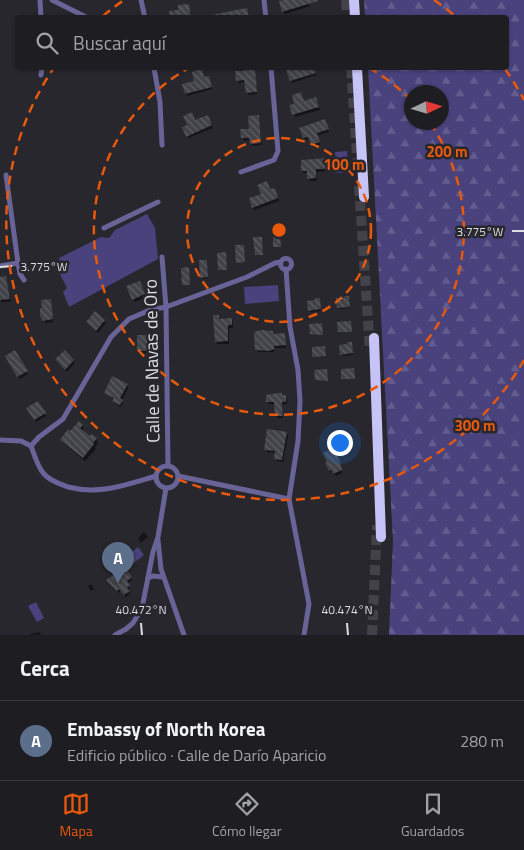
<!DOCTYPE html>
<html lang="es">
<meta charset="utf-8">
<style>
body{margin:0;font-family:"Titillium Web",sans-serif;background:#26262a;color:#f1f3f6}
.compass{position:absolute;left:404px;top:85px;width:45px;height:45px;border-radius:50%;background:#1e1d22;box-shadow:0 1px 4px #0004;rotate:86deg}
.you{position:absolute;left:339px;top:442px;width:18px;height:18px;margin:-12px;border:4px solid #fff;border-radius:50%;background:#1a73e8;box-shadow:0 0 0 8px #1a73e833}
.badge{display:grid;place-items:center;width:32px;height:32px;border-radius:50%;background:#ea580c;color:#fff;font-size:16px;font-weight:700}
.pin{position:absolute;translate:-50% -41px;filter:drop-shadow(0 1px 2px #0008)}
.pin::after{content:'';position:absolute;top:26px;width:18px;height:15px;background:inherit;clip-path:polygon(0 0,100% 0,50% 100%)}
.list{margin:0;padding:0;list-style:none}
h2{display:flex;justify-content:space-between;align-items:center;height:65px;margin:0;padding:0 20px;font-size:21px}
h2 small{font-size:16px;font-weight:400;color:#a1a2a5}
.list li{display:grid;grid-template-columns:32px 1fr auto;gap:15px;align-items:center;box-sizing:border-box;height:80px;padding:0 20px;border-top:1px solid #3c3b40}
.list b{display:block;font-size:19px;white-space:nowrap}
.list p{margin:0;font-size:16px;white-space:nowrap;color:#a1a2a5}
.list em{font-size:16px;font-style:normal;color:#a1a2a5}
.icon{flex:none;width:28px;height:28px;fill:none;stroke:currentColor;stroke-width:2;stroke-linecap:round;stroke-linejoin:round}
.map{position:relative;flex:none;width:524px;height:635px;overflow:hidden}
.search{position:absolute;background:#1e1d22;box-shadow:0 1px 4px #0004;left:15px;right:15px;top:15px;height:55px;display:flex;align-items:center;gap:12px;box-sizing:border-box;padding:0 18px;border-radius:5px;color:#a1a2a5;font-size:19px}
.sheet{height:145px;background:#1e1d22}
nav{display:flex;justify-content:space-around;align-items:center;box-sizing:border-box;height:70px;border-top:1px solid #3c3b40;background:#1e1d22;font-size:14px;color:#a1a2a5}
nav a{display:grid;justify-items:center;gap:2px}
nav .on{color:#ea580c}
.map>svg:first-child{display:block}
.forest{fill:url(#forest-firs);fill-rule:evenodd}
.pitch{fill:#49427d}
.shadow{fill:#0007}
.building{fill:url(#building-back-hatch)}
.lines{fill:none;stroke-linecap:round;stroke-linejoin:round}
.highway-tunnel{stroke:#434249;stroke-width:10;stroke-dasharray:10 5;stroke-linecap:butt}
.street{stroke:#686498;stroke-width:5}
.highway{stroke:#c6c3f6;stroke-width:10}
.ticks{fill:none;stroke:#dedee2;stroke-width:2}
.ring{fill:none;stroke:#e8590c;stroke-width:2.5;stroke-dasharray:9 6}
.labels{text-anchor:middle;stroke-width:5;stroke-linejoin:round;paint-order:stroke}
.street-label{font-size:18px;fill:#dedee2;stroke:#28272e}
.ticks-label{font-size:12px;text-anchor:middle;fill:#dedee2;stroke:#28272e;stroke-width:5;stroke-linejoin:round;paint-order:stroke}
.centre{fill:#e8590c;stroke:#28272e;stroke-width:2.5}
.ring-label{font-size:15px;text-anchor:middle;font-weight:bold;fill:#e8590c;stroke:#28272e;stroke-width:5;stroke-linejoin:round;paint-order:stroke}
</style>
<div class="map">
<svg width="524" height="635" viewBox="0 0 524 635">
<defs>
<pattern id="forest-firs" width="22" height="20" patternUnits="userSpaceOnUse" patternTransform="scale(1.25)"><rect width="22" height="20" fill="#49427d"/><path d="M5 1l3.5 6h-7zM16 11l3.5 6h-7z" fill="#635d8f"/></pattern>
<pattern id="building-back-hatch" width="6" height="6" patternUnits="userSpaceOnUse" patternTransform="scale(1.25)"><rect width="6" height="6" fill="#424249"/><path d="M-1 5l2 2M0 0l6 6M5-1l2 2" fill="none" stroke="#5d5d63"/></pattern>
</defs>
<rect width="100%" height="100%" fill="#28272e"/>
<path class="forest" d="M364 0H524V635H389L393 541 368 68H506V18L365 17ZM412 92H442V122H412Z"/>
<g class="pitch">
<polygon points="347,151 348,172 336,173 335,152"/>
<polygon points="147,214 155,228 158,259 69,307 63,292 67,288 60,274 64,271 59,258 101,237 109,238 115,230"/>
<polygon points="278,285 279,301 245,304 244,287"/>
<polygon points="138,547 144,555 130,566 124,559"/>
<polygon points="36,602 44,618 37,622 28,606"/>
</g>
<g class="shadow">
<polygon points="286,0 308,0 310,6 285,14 283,12"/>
<polygon points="245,68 255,68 257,94 248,95 246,82 239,83 237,80 245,72"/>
<polygon points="292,68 314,68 316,75 292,83 291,81"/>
<polygon points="204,79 210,80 212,89 187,96 186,93"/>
<polygon points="304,102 317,102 320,110 295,117 291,106"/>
<polygon points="258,116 262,145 252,146 251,140 244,141 242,130 250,130"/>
<polygon points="209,119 213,128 188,138 187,136 195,122"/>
<polygon points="326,123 329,132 317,136 320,145 313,147 310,139 305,140 301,129"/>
<polygon points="327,160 329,171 316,172 317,181 310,181 308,173 304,173 302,171"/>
<polygon points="270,191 276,192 279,201 254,210 250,198"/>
<polygon points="207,261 208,278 202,279 201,277"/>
<polygon points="6,278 11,302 1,302 0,279"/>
<polygon points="140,285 146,297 135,302 133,299"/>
<polygon points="349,297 350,308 339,309 339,308"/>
<polygon points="319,299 321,311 310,312 309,310"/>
<polygon points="51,300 53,322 45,323 41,316"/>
<polygon points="95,313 106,323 98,333 87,323"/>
<polygon points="218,316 220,320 231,319 233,322 233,328 229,328 229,344 217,344 216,341"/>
<polygon points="272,332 274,335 284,334 286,348 274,348 274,352 258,352 257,350"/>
<polygon points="150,336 152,353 140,353 138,351"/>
<polygon points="352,345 353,355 342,356 342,354"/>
<polygon points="15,351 28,374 20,379 7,356"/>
<polygon points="73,360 75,363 67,372 58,362"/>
<polygon points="127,385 128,388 122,400 123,403 121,407 115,403 114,399 105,392"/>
<polygon points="282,394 287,399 287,404 283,404 283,418 277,418 276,404 269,404 267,402"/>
<polygon points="38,402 46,416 36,422 28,408"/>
<polygon points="82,425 84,429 82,431 90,438 96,439 98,443 95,447 96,449 85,461 63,443 61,440"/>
<polygon points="287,433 288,436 283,462 277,461 276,453 267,452 266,449"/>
<polygon points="334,452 342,473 336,476 333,472 331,473 326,464"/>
<polygon points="144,532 148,537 141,543 138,538"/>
<polygon points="131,577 132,580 127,584 130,589 128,591 130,594 126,597 121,591 119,593 109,583"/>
<polygon points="91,584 94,589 91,591 88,586"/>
<polygon points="119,608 124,616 122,617 117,609"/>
<polygon points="39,632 41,635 30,635 30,634"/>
</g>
<g class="building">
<polygon points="283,0 318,0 318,1 282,12 279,1"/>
<polygon points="189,4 191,18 170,18 169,11 178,10 178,5"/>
<polygon points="247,8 249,18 211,18 211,15"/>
<polygon points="244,68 255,68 257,92 246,93 244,80 236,81 235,71 244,71"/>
<polygon points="291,68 314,68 316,73 290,81 286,70"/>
<polygon points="202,69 204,77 209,76 212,87 185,94 182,84 194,81 192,72"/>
<polygon points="301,92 304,101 316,97 319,107 292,115 289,105 294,104 292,95"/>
<polygon points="192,112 195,120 208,115 212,125 186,137 182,127 187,125 183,116"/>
<polygon points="259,115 261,143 250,144 249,138 241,138 240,129 249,129 248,116"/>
<polygon points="325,119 329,129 317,133 320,142 311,145 308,137 303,138 299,128"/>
<polygon points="328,158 329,169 316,169 316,178 307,179 307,171 301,171 301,160"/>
<polygon points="267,181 270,189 275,188 278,198 252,208 249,198 261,194 257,185"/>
<polygon points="273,230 280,230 281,247 273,247"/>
<polygon points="253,237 262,237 263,255 255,255"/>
<polygon points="235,245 244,245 245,262 236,263"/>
<polygon points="226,252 227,270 218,270 217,253"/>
<polygon points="199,260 207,260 208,277 200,278"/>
<polygon points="189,267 190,285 182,285 181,268"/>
<polygon points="6,276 10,299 0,300 0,277"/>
<polygon points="140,281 145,294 132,300 126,286"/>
<polygon points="344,296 349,296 350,307 337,308 336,298 345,298"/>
<polygon points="315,298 320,298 321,309 308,311 307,301 315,300"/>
<polygon points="51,299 53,319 43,321 40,316 40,308 42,308 41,300"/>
<polygon points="95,311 105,320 96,331 86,322"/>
<polygon points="213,315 219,315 219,319 232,318 232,325 228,325 228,341 215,342"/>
<polygon points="351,321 352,332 338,332 337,322"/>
<polygon points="322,323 323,335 310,334 309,324"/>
<polygon points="260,330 273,331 273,334 285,333 286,345 274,346 274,349 269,351 255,350 254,332"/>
<rect x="137" y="335" width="14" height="16"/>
<polygon points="347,342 352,342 353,353 340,355 339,345 347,344"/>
<polygon points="325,346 326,356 312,357 312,347"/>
<polygon points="15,350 28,371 17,377 5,356"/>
<polygon points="65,350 74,360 65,370 55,359"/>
<polygon points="354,368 355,379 341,379 341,369"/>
<polygon points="327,369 328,381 315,380 314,370"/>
<polygon points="112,376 128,384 120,398 123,400 120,405 112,401 114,398 104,393"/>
<polygon points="278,393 282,393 282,395 286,395 286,402 282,402 283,416 275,416 274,402 266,402 266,395"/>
<polygon points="38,401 46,413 34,420 26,408"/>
<polygon points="79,421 83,425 80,428 90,436 92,434 97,438 93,443 94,444 83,458 60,440 68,429 70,431"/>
<polygon points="267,429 287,432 282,460 274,459 275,451 264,450"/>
<polygon points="333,448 340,461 342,470 333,474 331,470 329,471 325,463 327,462 323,453"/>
<polygon points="127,570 132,577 127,581 130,585 127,587 130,591 124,595 119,589 117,591 106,580 117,573 121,571 122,573"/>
</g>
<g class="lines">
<g class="highway-tunnel">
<polyline points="346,0 347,18"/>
<polyline points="351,68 358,169"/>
<polyline points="359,186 370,351"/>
<polyline points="372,635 377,525"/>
</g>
<g class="street">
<polyline points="40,0 41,18"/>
<polyline points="52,0 88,18"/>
<polyline points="141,0 145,18"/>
<polyline points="264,0 266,18"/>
<polyline points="154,68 160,102 162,145"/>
<polyline points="41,75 42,68"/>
<polyline points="241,172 274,160 278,151 271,68"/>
<polyline points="6,175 18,263 20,274 24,280"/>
<polyline points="104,228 158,202"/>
<polyline points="162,257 166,307 168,465"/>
<circle cx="286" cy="264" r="5.5"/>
<polyline points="0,266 18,263"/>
<polyline points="286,269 290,327 298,370 300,401 298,441 289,499 309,604 304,635"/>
<path d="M0 440 21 441 31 446C35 456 37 466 44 474 50 481 60 484 68 487 100 495 125 485 156 476"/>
<polyline points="31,446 39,437 63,419 111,337 129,319 150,310 166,307 247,277 275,263 281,262"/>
<circle cx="167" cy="477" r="11"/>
<polyline points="178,476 289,499"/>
<polyline points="158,540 161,569 184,635"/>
<polyline points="148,578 153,576 163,577"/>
<polyline points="115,635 126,629 133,623 142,608 153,552 158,537 166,488"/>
</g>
<g class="highway">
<polyline points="354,0 355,18"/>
<polyline points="357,68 364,197"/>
<polyline points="374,338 381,537"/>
</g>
</g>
<path class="ticks" d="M512 231H524M0 267 12 266M141 623 142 635M347 623 348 635"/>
<g class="ring">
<circle cx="279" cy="230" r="92"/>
<path d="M369 68A185 185 0 0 1 411 100M430 123A185 185 0 1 1 189 68"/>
<path d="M524 360A277 277 0 1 1 53 69M103 16A277 277 0 0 1 124 0M434 0A277 277 0 0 1 455 16M505 69A277 277 0 0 1 524 100"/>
</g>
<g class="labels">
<g class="street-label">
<text transform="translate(152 361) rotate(-91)" y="6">Calle de Navas de Oro</text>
</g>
</g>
<g class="ticks-label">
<text x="480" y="236">3.775°W</text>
<text x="44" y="271">3.775°W</text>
<text x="141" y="614">40.472°N</text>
<text x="347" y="614">40.474°N</text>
</g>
<circle cx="279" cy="230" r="8" class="centre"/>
<g class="ring-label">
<text x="447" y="157">200 m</text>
<text x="344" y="170">100 m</text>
<text x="475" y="431">300 m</text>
</g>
</svg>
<svg class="compass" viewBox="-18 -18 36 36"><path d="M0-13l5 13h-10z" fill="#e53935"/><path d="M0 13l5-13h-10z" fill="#a1a2a5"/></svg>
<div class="you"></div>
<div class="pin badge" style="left:118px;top:583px;background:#5c6f8a">A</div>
<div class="search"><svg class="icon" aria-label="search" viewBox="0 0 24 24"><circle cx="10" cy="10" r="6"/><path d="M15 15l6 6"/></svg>Buscar aquí</div>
</div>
<section class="sheet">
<h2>Cerca<small></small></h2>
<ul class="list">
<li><span class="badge" style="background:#5c6f8a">A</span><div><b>Embassy of North Korea</b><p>Edificio público · Calle de Darío Aparicio</p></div><em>280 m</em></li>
</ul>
</section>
<nav>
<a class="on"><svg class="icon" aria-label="map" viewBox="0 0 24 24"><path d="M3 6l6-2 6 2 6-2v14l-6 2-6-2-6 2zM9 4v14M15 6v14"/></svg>Mapa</a>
<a><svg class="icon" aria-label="directions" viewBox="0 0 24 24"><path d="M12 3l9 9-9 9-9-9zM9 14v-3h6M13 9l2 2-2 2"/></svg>Cómo llegar</a>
<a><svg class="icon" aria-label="saved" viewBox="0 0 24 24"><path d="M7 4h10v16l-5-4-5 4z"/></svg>Guardados</a>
</nav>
